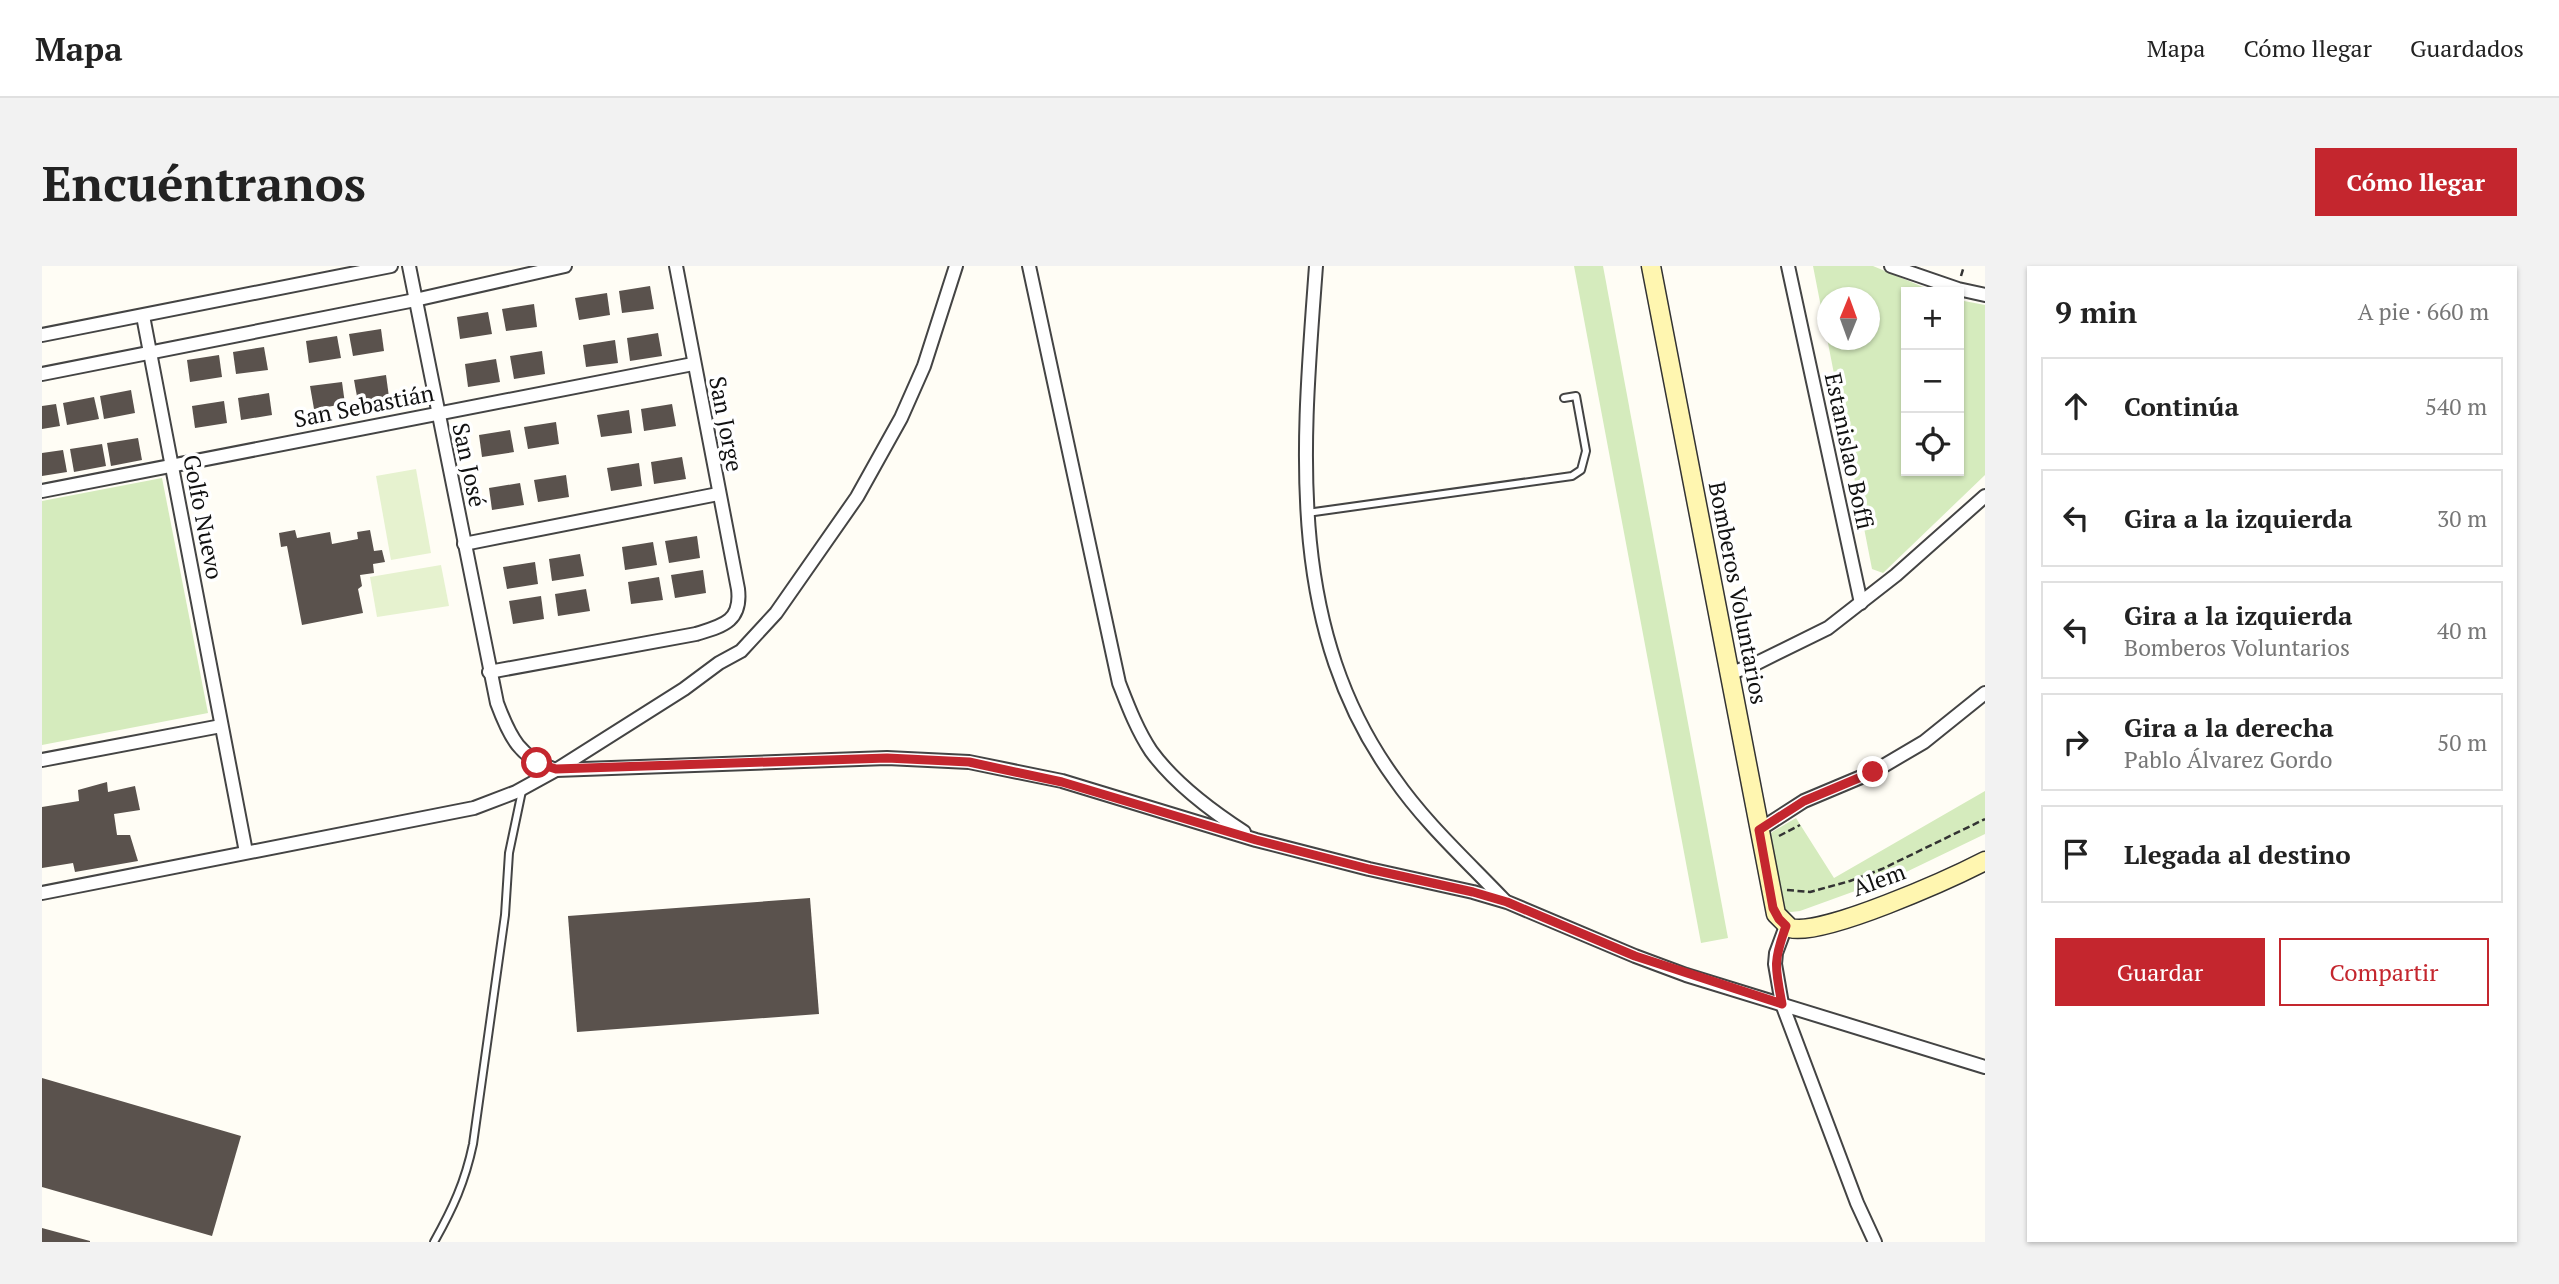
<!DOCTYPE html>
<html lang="es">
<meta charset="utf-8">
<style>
body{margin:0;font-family:"PT Serif",serif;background:#f2f2f2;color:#222}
.controls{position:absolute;right:21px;top:21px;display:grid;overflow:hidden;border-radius:0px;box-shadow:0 2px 5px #0004}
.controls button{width:63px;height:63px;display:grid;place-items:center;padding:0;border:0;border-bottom:2px solid #e0e0e0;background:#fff;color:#222;font:35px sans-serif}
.compass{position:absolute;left:1775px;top:21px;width:63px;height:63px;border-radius:50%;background:#fff;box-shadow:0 2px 5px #0004;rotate:1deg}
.stop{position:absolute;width:21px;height:21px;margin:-16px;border:5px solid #c4262e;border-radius:50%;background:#fff}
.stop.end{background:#c4262e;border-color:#fff;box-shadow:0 2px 7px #0008}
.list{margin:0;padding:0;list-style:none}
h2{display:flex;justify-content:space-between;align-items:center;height:91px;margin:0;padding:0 28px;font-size:30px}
h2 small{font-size:23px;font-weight:400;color:#767676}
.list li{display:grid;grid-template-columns:46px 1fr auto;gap:21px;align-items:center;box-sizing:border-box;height:98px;margin:0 14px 14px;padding:0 14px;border:2px solid #e0e0e0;border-radius:0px}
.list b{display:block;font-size:26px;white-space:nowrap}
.list p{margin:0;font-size:23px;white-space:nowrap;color:#767676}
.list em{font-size:23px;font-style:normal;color:#767676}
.actions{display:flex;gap:14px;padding:21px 28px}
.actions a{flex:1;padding:16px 0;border:2px solid #c4262e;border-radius:0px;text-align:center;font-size:24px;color:#c4262e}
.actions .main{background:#c4262e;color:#fff}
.icon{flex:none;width:38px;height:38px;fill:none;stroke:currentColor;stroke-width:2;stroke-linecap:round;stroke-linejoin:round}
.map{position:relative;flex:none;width:1943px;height:976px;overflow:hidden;border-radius:0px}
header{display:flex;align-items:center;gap:42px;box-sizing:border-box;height:98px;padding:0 35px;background:#fff;border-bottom:2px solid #e0e0e0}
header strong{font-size:33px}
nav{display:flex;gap:38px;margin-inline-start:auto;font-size:24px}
.intro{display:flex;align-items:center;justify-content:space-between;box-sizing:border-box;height:168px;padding:0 42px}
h1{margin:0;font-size:49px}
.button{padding:18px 32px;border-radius:0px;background:#c4262e;color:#fff;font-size:24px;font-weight:700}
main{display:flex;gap:42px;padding:0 42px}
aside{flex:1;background:#fff;border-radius:0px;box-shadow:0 2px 5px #0004}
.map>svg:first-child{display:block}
.green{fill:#d5ebbd;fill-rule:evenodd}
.pitch{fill:#e6f2cf}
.building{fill:#5a524d}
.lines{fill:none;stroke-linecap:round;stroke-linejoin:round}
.service-casing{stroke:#444;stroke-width:10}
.minor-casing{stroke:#444;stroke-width:16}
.secondary-casing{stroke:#333;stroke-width:21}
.path{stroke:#333;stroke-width:2.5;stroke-dasharray:7 3.5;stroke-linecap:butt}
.service{stroke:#fff;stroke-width:6}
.minor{stroke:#fff;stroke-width:12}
.secondary{stroke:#fff6b0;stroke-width:18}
.route{stroke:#c4262e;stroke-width:9}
.labels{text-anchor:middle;stroke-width:7;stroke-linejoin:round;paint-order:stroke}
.street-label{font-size:23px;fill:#111;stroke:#fff}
</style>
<header>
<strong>Mapa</strong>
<nav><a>Mapa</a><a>Cómo llegar</a><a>Guardados</a></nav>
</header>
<div class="intro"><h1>Encuéntranos</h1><a class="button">Cómo llegar</a></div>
<main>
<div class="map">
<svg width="1943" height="976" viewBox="0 0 1943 976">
<rect width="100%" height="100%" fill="#fffdf5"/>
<g class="green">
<polygon points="1532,0 1561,0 1686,672 1659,677"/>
<path d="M1771 0H1831L1893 26H1864V205H1917V34L1943 39V209L1841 307 1830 303ZM1786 32H1828V74H1786Z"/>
<polygon points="120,212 166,447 0,479 0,235"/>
<polygon points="1943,525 1943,568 1860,608 1758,645 1749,646 1741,645 1727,569 1730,566 1754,552 1792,612"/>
</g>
<g class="pitch">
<polygon points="374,203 389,287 349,294 334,210"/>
<polygon points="399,299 407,340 335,351 328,311"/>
</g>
<g class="building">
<polygon points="608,20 612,43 580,47 577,25"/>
<polygon points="565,27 568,49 537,54 533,32"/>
<polygon points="492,38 495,61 464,65 460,43"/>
<polygon points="446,46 450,68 418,73 415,51"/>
<polygon points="339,63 342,85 311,90 307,68"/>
<polygon points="616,67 620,90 588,95 585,72"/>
<polygon points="295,70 299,92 267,97 264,75"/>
<polygon points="573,74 576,97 544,101 541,79"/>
<polygon points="222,81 226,104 194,108 191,86"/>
<polygon points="500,85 503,108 472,113 468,90"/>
<polygon points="177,89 180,111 148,116 145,94"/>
<polygon points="454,93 458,116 426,121 423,98"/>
<polygon points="344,109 347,131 316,136 312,114"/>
<polygon points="300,116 303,138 272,143 268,120"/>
<polygon points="89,124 93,147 62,153 58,130"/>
<polygon points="227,127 230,149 199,154 196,132"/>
<polygon points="52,131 57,153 25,159 21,137"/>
<polygon points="182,135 185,157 153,162 150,140"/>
<polygon points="14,138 18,160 0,163 0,140"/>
<polygon points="630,138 634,160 602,165 599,143"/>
<polygon points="587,144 590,167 559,171 555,149"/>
<polygon points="514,156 517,178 486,183 482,161"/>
<polygon points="468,164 472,186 440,191 437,169"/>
<polygon points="96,172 100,194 69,200 65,177"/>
<polygon points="60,178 64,200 32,206 28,183"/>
<polygon points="21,184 25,206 0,210 0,187"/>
<polygon points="640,191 644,213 612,218 609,196"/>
<polygon points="597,197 600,220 569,225 565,202"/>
<polygon points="524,209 527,231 496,236 492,214"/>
<polygon points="478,217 482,239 450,244 447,222"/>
<polygon points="253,264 255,272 288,266 290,278 316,273 315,266 328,264 332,285 340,284 343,296 331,298 332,307 318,309 320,320 316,323 321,347 260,359 245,280 239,281 237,267"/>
<polygon points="655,270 658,292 627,297 623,275"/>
<polygon points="611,276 615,299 583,304 580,281"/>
<polygon points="538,288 542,310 510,315 507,293"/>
<polygon points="493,296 496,318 465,323 461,301"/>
<polygon points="661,304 664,327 633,332 629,309"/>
<polygon points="617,311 621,334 589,338 586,316"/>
<polygon points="544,323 548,345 516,350 513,328"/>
<polygon points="499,330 502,353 471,358 467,335"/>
<polygon points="65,516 66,526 93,520 98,544 72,548 75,569 88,569 96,595 33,606 31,597 0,602 0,541 37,535 36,524"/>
<polygon points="768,632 777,748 535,766 526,650"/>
<polygon points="0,812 199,870 170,970 0,921"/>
<polygon points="0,962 48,975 48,976 0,976"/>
</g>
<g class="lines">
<defs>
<g id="service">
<polyline points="1265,247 1530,210 1539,204 1544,185 1534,130 1522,132"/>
<path d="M392 976C411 942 423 916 431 878L463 649 467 587 480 525"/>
</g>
<g id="minor">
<path d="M367 0 455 437C468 472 478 492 514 504L845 492 927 496 1020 515 1214 574 1327 603 1431 626 1465 636 1593 690 1644 709 1943 801"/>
<path d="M987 0 1077 417C1086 440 1095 464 1109 485 1133 518 1168 544 1202 566"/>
<path d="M1274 0C1261 176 1242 360 1352 512 1383 557 1424 594 1462 634"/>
<polyline points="1746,0 1819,337"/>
<polyline points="1849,0 1916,23 1943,29"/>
<polyline points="101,50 204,586"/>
<polyline points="0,69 349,0"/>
<polyline points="0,108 373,34 523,0"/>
<polyline points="0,225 651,98"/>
<polyline points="422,278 676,228"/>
<path d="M447 406 654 368C680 360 700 356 696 323L634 0"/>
<polyline points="1687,408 1713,398 1786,362 1854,309 1943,230"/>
<polyline points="0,494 179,460"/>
<polyline points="1717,564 1762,535 1831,506 1882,476 1943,427"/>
<polyline points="0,627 432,542 474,526 514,504 642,423 677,397 699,385 734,347 815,231 859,152 882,100 914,0"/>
<polyline points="1744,660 1734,687 1733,698 1740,738 1815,937 1833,976"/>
</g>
<path id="secondary" d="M1609 0 1734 648 1748 662C1780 671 1910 612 1943 595"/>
</defs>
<use href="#service" class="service-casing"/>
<use href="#minor" class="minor-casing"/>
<use href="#secondary" class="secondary-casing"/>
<g class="path">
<polyline points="1919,10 1922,0"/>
<polyline points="1737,570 1758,559"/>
<polyline points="1745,624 1768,626 1808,615 1840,603 1943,553"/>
</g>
<use href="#service" class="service"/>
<use href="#minor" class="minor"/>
<use href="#secondary" class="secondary"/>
</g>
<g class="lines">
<path class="route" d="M495 497 514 503 845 492 927 496 1020 516 1214 574 1327 603 1431 626 1465 636 1593 690 1740 738C1733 701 1731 696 1744 660L1737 653 1731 642 1717 564 1762 535 1831 506"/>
</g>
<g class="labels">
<g class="street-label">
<text transform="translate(322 140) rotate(-11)" y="8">San Sebastián</text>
<text transform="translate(684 158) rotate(79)" y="8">San Jorge</text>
<text transform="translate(1807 185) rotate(78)" y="8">Estanislao Boffi</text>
<text transform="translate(427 199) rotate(78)" y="8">San José</text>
<text transform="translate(161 251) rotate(79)" y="8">Golfo Nuevo</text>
<text transform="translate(1696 327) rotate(79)" y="8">Bomberos Voluntarios</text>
<text transform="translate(1837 614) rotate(-20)" y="8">Alem</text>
</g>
</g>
</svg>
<div class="controls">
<button>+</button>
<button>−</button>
<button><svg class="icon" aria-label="locate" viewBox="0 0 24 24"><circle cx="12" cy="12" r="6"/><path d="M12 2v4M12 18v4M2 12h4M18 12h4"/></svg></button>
</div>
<svg class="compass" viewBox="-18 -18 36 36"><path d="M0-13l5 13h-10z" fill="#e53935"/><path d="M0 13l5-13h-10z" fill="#767676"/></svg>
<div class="stop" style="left:495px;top:497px"></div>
<div class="stop end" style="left:1831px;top:506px"></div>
</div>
<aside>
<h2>9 min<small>A pie · 660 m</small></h2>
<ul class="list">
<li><svg class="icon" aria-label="ahead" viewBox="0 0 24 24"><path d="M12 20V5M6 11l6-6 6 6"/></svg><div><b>Continúa</b></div><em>540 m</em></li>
<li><svg class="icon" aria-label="left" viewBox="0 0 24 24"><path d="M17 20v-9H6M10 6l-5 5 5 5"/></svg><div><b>Gira a la izquierda</b></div><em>30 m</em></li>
<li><svg class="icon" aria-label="left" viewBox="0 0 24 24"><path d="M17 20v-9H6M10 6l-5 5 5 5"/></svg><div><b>Gira a la izquierda</b><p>Bomberos Voluntarios</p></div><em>40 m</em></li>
<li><svg class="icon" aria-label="right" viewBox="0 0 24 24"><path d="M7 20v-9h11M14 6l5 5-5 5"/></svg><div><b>Gira a la derecha</b><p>Pablo Álvarez Gordo</p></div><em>50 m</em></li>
<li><svg class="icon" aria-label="arrive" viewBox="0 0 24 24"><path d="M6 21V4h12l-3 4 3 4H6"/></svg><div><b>Llegada al destino</b></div></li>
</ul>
<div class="actions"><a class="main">Guardar</a><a>Compartir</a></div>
</aside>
</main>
